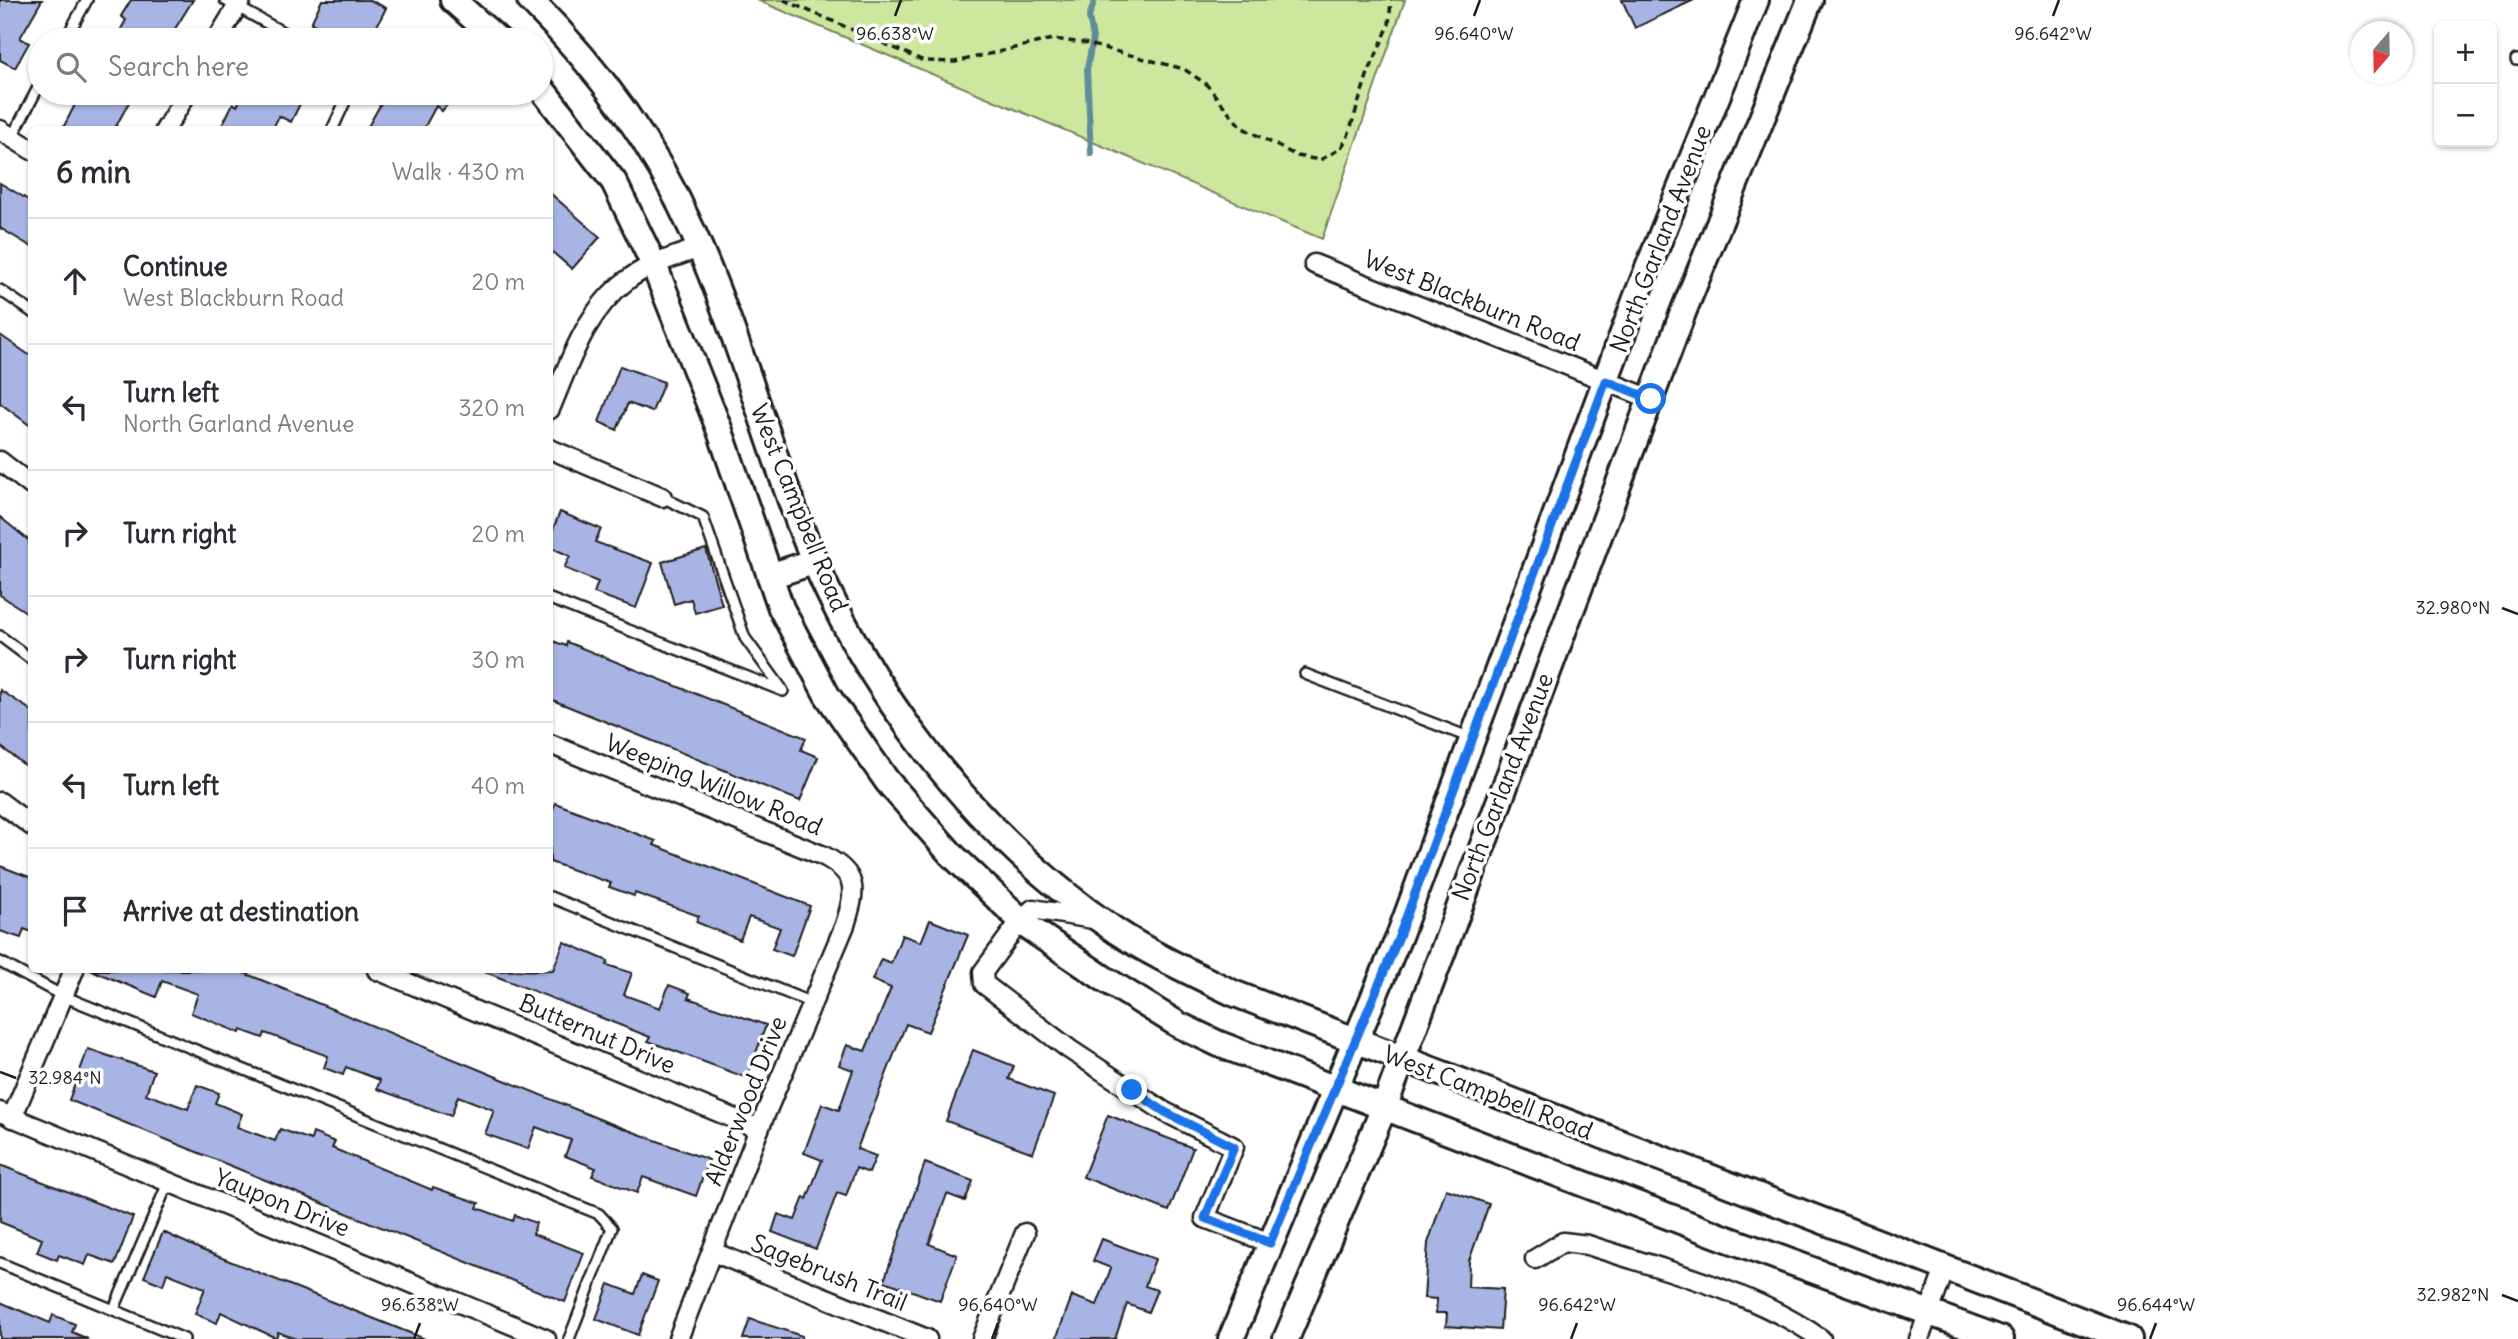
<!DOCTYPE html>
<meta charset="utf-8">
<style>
body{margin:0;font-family:Delius,sans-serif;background:#f7f7f7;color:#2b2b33}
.controls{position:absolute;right:21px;top:21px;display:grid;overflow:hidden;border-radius:10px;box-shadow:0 2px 5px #0004}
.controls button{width:63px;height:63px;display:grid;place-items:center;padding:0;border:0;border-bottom:2px solid #e1e1e2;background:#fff;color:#2b2b33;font:35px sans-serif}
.compass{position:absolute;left:2350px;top:21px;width:63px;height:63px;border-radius:50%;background:#fff;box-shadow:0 2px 5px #0004;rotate:200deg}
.stop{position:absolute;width:21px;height:21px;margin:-16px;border:5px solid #1a73e8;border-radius:50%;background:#fff}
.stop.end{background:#1a73e8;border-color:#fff;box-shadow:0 2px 7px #0008}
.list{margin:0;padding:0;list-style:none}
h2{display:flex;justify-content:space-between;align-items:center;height:91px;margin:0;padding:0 28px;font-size:30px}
h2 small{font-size:23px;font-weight:400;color:#7c7c81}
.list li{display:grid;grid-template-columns:46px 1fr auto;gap:21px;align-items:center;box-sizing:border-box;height:126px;padding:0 28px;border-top:2px solid #e1e1e2}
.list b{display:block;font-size:26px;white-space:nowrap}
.list p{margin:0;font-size:23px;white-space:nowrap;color:#7c7c81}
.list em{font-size:23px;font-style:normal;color:#7c7c81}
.icon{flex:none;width:38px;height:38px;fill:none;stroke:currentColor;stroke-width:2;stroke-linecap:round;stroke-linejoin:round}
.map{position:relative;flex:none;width:2518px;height:1339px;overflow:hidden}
.search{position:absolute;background:#fff;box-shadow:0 2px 5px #0004;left:28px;top:28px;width:525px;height:77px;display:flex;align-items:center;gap:18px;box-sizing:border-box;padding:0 24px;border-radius:38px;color:#7c7c81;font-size:26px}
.panel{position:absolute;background:#fff;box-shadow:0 2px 5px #0004;left:28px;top:126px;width:525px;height:847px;border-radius:10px}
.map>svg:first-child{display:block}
.green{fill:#cde89e;stroke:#74825d;stroke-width:2}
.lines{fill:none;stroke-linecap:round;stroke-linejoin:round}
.stream{stroke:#5f8d97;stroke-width:6}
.building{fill:#a8b4e4;stroke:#1c1c1c;stroke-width:2}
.lane-casing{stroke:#1c1c1c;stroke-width:14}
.street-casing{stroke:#1c1c1c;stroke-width:23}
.secondary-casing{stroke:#1c1c1c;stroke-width:30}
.path{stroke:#1c1c1c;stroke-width:3.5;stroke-dasharray:7 5;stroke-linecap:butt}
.lane{stroke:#fff;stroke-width:9}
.street{stroke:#fff;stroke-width:18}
.secondary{stroke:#fff;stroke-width:24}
.route{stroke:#1a73e8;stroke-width:9}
.ticks{fill:none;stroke:#1c1c1c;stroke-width:2.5}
.labels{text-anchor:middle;stroke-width:7;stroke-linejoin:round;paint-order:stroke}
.street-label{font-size:24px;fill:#1c1c1c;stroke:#fff}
.ticks-label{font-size:18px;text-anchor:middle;fill:#1c1c1c;stroke:#fff;stroke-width:7;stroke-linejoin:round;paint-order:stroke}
</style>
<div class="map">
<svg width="2518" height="1339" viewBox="0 0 2518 1339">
<rect width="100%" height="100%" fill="#fff"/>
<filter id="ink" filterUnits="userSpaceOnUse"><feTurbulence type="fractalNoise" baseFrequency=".0143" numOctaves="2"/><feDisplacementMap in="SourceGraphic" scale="14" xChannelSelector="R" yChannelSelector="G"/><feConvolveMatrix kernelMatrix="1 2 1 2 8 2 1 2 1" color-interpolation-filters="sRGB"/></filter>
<g filter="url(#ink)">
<polygon class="green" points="757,0 1405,0 1322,239"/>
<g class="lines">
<polyline class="stream" points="1091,154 1087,69 1093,38 1089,17 1095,0"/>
</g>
<g class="building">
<polygon points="0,0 42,0 20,38 29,43 15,68 0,60"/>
<polygon points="131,0 193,0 168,40 115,40 126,20 121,16"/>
<polygon points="322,0 370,0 386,8 370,40 346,40 311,23"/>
<polygon points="1622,0 1694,0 1635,28"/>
<polygon points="81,93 134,93 114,130 62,130"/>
<polygon points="244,93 277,93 300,104 291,122 279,116 272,130 220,130 233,103 237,106"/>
<polygon points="387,93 457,93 442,111 436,106 423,130 366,130"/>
<polygon points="0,183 32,202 32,247 0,228"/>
<polygon points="550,193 600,237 572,269 550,250"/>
<polygon points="0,335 32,357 32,427 0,403"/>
<polygon points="620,366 664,382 652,412 628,403 617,430 599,422"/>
<polygon points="560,512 601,529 595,542 653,563 636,608 594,593 598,582 564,568 570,556 550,547 550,536"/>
<polygon points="0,517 32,543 32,616 0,595"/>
<polygon points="706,549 722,605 695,613 691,599 674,604 662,562"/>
<polygon points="550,640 566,646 567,642 806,738 801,750 818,757 800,801 550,699"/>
<polygon points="0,690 32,711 32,771 0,746"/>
<polygon points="555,803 656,841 654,845 810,906 792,956 772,949 780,928 749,917 740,940 696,922 699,916 635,893 634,896 609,887 611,883 550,862 550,819"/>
<polygon points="0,866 32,878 32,932 24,929 21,938 0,931"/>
<polygon points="930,920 968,935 928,1032 906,1024 857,1149 876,1156 869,1173 856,1168 846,1196 837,1193 816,1249 772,1232 778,1214 795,1220 804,1197 807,1199 822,1160 804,1153 822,1104 839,1110 853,1070 839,1065 847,1045 865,1051 891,988 872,980 881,959 891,963 902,935 921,942"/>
<polygon points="564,942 608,961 607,965 632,973 624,995 660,1008 669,985 690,993 688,998 766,1025 747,1078 648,1041 650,1037 483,971 553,970"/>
<polygon points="91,970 237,970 604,1121 709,1160 696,1196 643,1177 637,1193 592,1176 596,1168 565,1156 571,1140 536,1127 528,1149 485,1134 494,1110 458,1096 451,1116 377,1089 380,1080 346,1067 343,1075 324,1068 328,1056 265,1033 263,1038 241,1030 240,1033 191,1013 198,994 162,981 156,997"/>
<polygon points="88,1049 154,1071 146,1094 188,1109 197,1085 219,1093 215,1103 242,1114 237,1127 275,1141 280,1129 311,1140 313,1133 335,1142 332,1148 432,1190 433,1187 479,1203 477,1208 513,1221 515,1215 536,1223 533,1234 584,1253 565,1302 69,1100"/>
<polygon points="973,1050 1014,1066 1009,1079 1054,1096 1033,1153 946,1121"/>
<polygon points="1108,1115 1193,1148 1169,1211 1083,1177"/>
<polygon points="925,1163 973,1181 965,1201 947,1194 929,1244 957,1255 940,1301 884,1281"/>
<polygon points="0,1165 133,1217 115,1264 89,1255 85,1265 59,1255 57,1260 37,1252 42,1239 0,1222"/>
<polygon points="1446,1189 1489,1204 1469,1261 1468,1287 1503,1289 1500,1330 1446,1326 1447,1313 1436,1313 1437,1299 1424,1298 1428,1243"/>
<polygon points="163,1232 202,1250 425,1339 296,1339 278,1332 276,1338 221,1312 217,1323 195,1314 205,1288 167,1273 163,1285 144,1277"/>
<polygon points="1102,1239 1155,1259 1145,1286 1157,1290 1148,1312 1127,1304 1115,1339 1056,1339 1072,1296 1097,1305 1111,1268 1093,1261"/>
<polygon points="642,1275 658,1281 638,1335 596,1319 609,1284 635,1294"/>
<polygon points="0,1302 50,1323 53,1315 75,1324 72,1332 88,1339 0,1339"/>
<polygon points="750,1319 802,1336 802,1339 743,1339"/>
</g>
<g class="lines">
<defs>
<g id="lane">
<polyline points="225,0 297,40"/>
<polyline points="65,40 87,0"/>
<polyline points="2516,60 2518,60"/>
<polyline points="332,130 349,93"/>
<polyline points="12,137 40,84"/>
<polyline points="0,290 32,312"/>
<polyline points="662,497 703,517 745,638 782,689"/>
<polyline points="550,599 783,691"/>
<polyline points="0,636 32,660"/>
<polyline points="1305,674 1471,738"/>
<polyline points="550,897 812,1003"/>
<polyline points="0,962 63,996 599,1214 612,1228 569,1339"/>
<polyline points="0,1263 184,1339"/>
<polyline points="114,1309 168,1183"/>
</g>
<g id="street">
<polyline points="217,40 241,0"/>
<polyline points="0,130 32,150"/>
<polyline points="165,130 187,93"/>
<polyline points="1314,264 1651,399"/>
<path d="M550 409C569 364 585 312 626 281 647 264 675 257 699 248"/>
<polyline points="550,449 662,497"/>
<polyline points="0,461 32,486"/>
<path d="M550 744 824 856C859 875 856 890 845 925L759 1129 678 1339"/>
<polyline points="0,802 32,826"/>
<polyline points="1099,920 1033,909 1021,920 983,972 984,984 1069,1049 1165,1112 1234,1147 1205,1218 1270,1243"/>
<polyline points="377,970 759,1129"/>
<polyline points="0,1112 546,1339"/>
<polyline points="12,1118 74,970"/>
<polyline points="713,1252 927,1339"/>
<path d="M1535 1259 1563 1242 1588 1245C1666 1271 1753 1291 1821 1339"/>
<polyline points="982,1339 1025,1233"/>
<polyline points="1919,1339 1946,1266"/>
</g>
<g id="secondary">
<polyline points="453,0 498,40"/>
<path d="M530 0C596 66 654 144 692 230 736 327 764 432 802 531 864 691 975 835 1116 931 1152 955 1194 974 1233 993L2129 1339"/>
<polyline points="541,88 614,182 654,265 720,431 781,608 827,695 887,781 951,854 1028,927 1103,978 1179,1025 1219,1044 1725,1238 2001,1339"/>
<polyline points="770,576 816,561"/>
<polyline points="1231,1339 1398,939 1638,293 1756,0"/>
<polyline points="1286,1339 1384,1108 1684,310 1810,0"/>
</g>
</defs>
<use href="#lane" class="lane-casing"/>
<use href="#street" class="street-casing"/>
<use href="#secondary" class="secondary-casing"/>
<polyline class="path" points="784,0 924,61 955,62 1053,39 1084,43 1184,69 1206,84 1241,127 1297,156 1320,160 1340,149 1347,139 1367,76 1389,25 1391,0"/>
<use href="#lane" class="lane"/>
<use href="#street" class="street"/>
<use href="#secondary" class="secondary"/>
</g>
</g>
<g class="lines" filter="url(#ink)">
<polyline class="route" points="1132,1090 1165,1112 1234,1147 1205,1218 1270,1243 1398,939 1606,381 1651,399"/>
</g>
<path class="ticks" d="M895 16 901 0M1474 16 1480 0M2053 16 2059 0M2502 608 2518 614M0 1072 16 1078M2502 1295 2518 1301M414 1339 420 1323M992 1339 998 1323M1571 1339 1577 1323M2150 1339 2156 1323"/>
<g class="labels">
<g class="street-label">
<text transform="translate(1661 239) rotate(-69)" y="8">North Garland Avenue</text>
<text transform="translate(1472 301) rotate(22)" y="8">West Blackburn Road</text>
<text transform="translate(799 508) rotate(68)" y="8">West Campbell Road</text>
<text transform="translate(714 785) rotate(22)" y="8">Weeping Willow Road</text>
<text transform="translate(1503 787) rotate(-69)" y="8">North Garland Avenue</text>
<text transform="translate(597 1034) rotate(23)" y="8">Butternut Drive</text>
<text transform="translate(1488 1093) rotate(21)" y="8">West Campbell Road</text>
<text transform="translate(746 1101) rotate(-68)" y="8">Alderwood Drive</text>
<text transform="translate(282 1203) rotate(22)" y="8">Yaupon Drive</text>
<text transform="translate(829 1273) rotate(22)" y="8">Sagebrush Trail</text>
</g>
</g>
<g class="ticks-label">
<text x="895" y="40">96.638°W</text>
<text x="1474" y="40">96.640°W</text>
<text x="2053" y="40">96.642°W</text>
<text x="2453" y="614">32.980°N</text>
<text x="65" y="1084">32.984°N</text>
<text x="2453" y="1301">32.982°N</text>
<text x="420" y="1311">96.638°W</text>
<text x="998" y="1311">96.640°W</text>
<text x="1577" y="1311">96.642°W</text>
<text x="2156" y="1311">96.644°W</text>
</g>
</svg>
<div class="controls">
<button>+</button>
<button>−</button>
</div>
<svg class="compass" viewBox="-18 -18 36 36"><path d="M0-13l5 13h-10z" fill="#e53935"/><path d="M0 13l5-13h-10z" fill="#7c7c81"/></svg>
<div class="stop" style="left:1651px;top:399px"></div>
<div class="stop end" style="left:1132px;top:1090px"></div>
<div class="search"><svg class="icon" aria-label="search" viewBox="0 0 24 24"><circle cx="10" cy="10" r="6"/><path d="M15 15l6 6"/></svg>Search here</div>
<section class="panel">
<h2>6 min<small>Walk · 430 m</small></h2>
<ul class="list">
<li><svg class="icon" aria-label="ahead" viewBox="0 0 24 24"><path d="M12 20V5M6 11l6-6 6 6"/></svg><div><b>Continue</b><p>West Blackburn Road</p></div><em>20 m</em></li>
<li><svg class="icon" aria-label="left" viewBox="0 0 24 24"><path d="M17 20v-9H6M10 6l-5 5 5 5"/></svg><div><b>Turn left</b><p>North Garland Avenue</p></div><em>320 m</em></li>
<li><svg class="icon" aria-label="right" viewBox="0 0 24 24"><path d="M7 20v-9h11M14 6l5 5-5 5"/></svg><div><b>Turn right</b></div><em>20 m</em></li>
<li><svg class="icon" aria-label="right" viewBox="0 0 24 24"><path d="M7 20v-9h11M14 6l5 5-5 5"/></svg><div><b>Turn right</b></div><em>30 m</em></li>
<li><svg class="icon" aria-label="left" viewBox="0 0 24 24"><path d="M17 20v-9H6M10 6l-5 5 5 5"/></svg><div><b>Turn left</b></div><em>40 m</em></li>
<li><svg class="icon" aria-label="arrive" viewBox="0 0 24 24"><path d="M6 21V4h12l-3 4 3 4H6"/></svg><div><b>Arrive at destination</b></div></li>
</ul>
</section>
</div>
